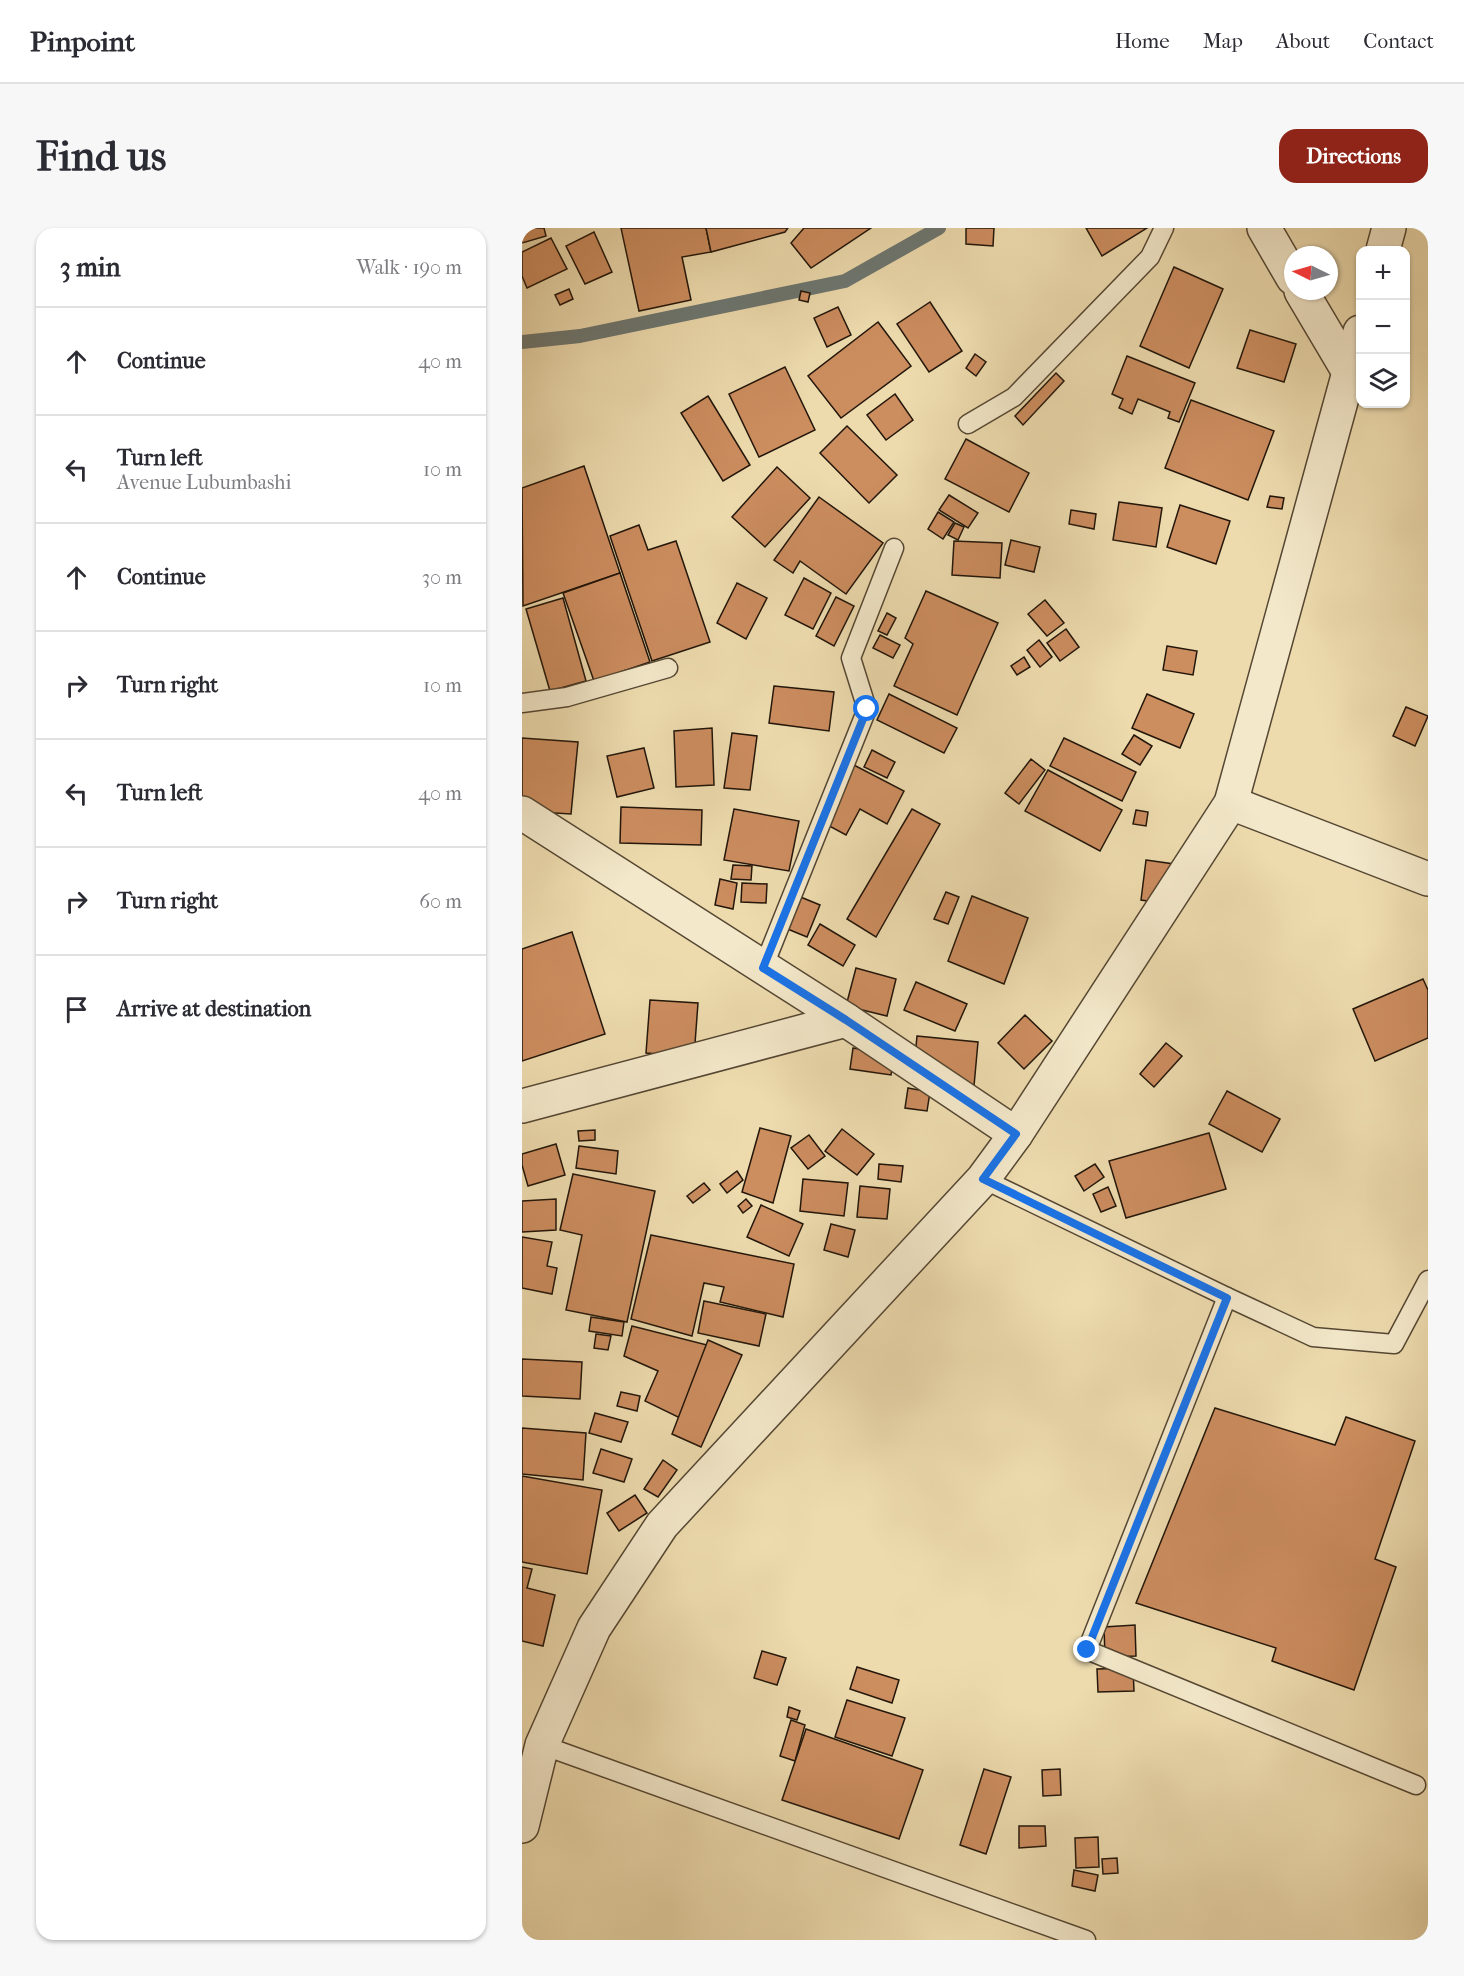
<!DOCTYPE html>
<meta charset="utf-8">
<style>
body{margin:0;font-family:"IM FELL French Canon",serif;background:#f7f7f7;color:#2b2b33}
.controls{position:absolute;right:18px;top:18px;display:grid;overflow:hidden;border-radius:12px;box-shadow:0 2px 4px #0004}
.controls button{width:54px;height:54px;display:grid;place-items:center;padding:0;border:0;border-bottom:2px solid #e1e1e2;background:#fff;color:#2b2b33;font:30px sans-serif}
.compass{position:absolute;left:762px;top:18px;width:54px;height:54px;border-radius:50%;background:#fff;box-shadow:0 2px 4px #0004;rotate:275deg}
.stop{position:absolute;width:18px;height:18px;margin:-14px;border:4px solid #1a73e8;border-radius:50%;background:#fff}
.stop.end{background:#1a73e8;border-color:#fff;box-shadow:0 2px 6px #0008}
.list{margin:0;padding:0;list-style:none}
h2{display:flex;justify-content:space-between;align-items:center;height:78px;margin:0;padding:0 24px;font-size:26px}
h2 small{font-size:20px;font-weight:400;color:#7c7c81}
.list li{display:grid;grid-template-columns:39px 1fr auto;gap:18px;align-items:center;box-sizing:border-box;height:108px;padding:0 24px;border-top:2px solid #e1e1e2}
.list b{display:block;font-size:22px;white-space:nowrap}
.list p{margin:0;font-size:20px;white-space:nowrap;color:#7c7c81}
.list em{font-size:20px;font-style:normal;color:#7c7c81}
.icon{flex:none;width:33px;height:33px;fill:none;stroke:currentColor;stroke-width:2;stroke-linecap:round;stroke-linejoin:round}
.map{position:relative;flex:none;width:906px;height:1712px;overflow:hidden;border-radius:18px}
header{display:flex;align-items:center;gap:36px;box-sizing:border-box;height:84px;padding:0 30px;background:#fff;border-bottom:2px solid #e1e1e2}
header strong{font-size:28px}
nav{display:flex;gap:33px;margin-inline-start:auto;font-size:21px}
.intro{display:flex;align-items:center;justify-content:space-between;box-sizing:border-box;height:144px;padding:0 36px}
h1{margin:0;font-size:42px}
.button{padding:15px 27px;border-radius:18px;background:#8f2418;color:#fff;font-size:21px;font-weight:700}
main{display:flex;gap:36px;padding:0 36px}
aside{flex:1;background:#fff;border-radius:18px;box-shadow:0 2px 4px #0004}
.map>svg:first-child{display:block}
.lines{fill:none;stroke-linecap:round;stroke-linejoin:round}
.stream{stroke:#6d7771;stroke-width:14}
.building{fill:#cc8d5f;stroke:#22160a;stroke-width:1.5}
.service-casing{stroke:#554733;stroke-width:21}
.minor-casing{stroke:#554733;stroke-width:36}
.tertiary-casing{stroke:#554733;stroke-width:36}
.service{stroke:#f3e8ca;stroke-width:18}
.minor{stroke:#f3e8ca;stroke-width:33}
.tertiary{stroke:#f3e8ca;stroke-width:33}
.route{stroke:#1a73e8;stroke-width:8}
</style>
<header>
<strong>Pinpoint</strong>
<nav><a>Home</a><a>Map</a><a>About</a><a>Contact</a></nav>
</header>
<div class="intro"><h1>Find us</h1><a class="button">Directions</a></div>
<main>
<aside>
<h2>3 min<small>Walk · 190 m</small></h2>
<ul class="list">
<li><svg class="icon" aria-label="ahead" viewBox="0 0 24 24"><path d="M12 20V5M6 11l6-6 6 6"/></svg><div><b>Continue</b></div><em>40 m</em></li>
<li><svg class="icon" aria-label="left" viewBox="0 0 24 24"><path d="M17 20v-9H6M10 6l-5 5 5 5"/></svg><div><b>Turn left</b><p>Avenue Lubumbashi</p></div><em>10 m</em></li>
<li><svg class="icon" aria-label="ahead" viewBox="0 0 24 24"><path d="M12 20V5M6 11l6-6 6 6"/></svg><div><b>Continue</b></div><em>30 m</em></li>
<li><svg class="icon" aria-label="right" viewBox="0 0 24 24"><path d="M7 20v-9h11M14 6l5 5-5 5"/></svg><div><b>Turn right</b></div><em>10 m</em></li>
<li><svg class="icon" aria-label="left" viewBox="0 0 24 24"><path d="M17 20v-9H6M10 6l-5 5 5 5"/></svg><div><b>Turn left</b></div><em>40 m</em></li>
<li><svg class="icon" aria-label="right" viewBox="0 0 24 24"><path d="M7 20v-9h11M14 6l5 5-5 5"/></svg><div><b>Turn right</b></div><em>60 m</em></li>
<li><svg class="icon" aria-label="arrive" viewBox="0 0 24 24"><path d="M6 21V4h12l-3 4 3 4H6"/></svg><div><b>Arrive at destination</b></div></li>
</ul>
</aside>
<div class="map">
<svg width="906" height="1712" viewBox="0 0 906 1712">
<rect width="100%" height="100%" fill="#eddbae"/>
<filter id="stains"><feTurbulence type="fractalNoise" baseFrequency=".00333" numOctaves="4"/><feColorMatrix values="0 0 0 0 .2 0 0 0 0 .09 0 0 0 0 .02 0 0 0 .5 -.17"/></filter>
<radialGradient id="worn" r=".72"><stop offset=".6" stop-color="#630" stop-opacity="0"/><stop offset="1" stop-color="#630" stop-opacity=".3"/></radialGradient>
<g class="lines">
<polyline class="stream" points="0,114 58,108 323,53 417,0"/>
</g>
<g class="building">
<polygon points="0,0 22,0 24,8 0,15"/>
<polygon points="99,0 184,0 189,24 160,29 169,72 117,83"/>
<polygon points="184,0 266,0 263,4 189,24"/>
<polygon points="282,0 349,0 289,40 269,15"/>
<polygon points="444,0 472,0 471,18 444,16"/>
<polygon points="564,0 625,0 580,28"/>
<polygon points="72,4 90,44 63,56 44,18"/>
<polygon points="29,10 45,41 5,60 0,48 0,24"/>
<polygon points="652,39 701,61 667,140 618,118"/>
<polygon points="47,61 51,71 38,77 33,67"/>
<polygon points="279,63 288,65 286,74 277,72"/>
<polygon points="408,74 440,123 407,144 375,96"/>
<polygon points="316,79 329,107 305,119 292,90"/>
<polygon points="356,94 389,138 319,190 286,148"/>
<polygon points="728,102 774,116 762,154 715,140"/>
<polygon points="453,126 464,134 454,148 444,140"/>
<polygon points="605,128 673,155 657,194 646,190 648,184 616,171 610,186 597,180 601,171 590,166"/>
<polygon points="263,139 293,202 237,229 207,166"/>
<polygon points="534,145 542,153 501,197 493,188"/>
<polygon points="373,166 391,192 364,212 345,187"/>
<polygon points="186,168 228,237 201,253 159,185"/>
<polygon points="669,172 752,203 726,272 643,240"/>
<polygon points="325,198 375,247 347,275 298,225"/>
<polygon points="444,211 507,245 487,284 423,251"/>
<polygon points="62,238 98,345 1,378 0,260"/>
<polygon points="255,239 288,270 243,319 210,289"/>
<polygon points="427,267 456,285 446,300 417,282"/>
<polygon points="748,268 762,270 760,281 745,279"/>
<polygon points="297,269 361,315 324,366 278,333 271,345 252,332"/>
<polygon points="597,274 640,280 634,319 591,312"/>
<polygon points="658,277 708,293 694,336 645,319"/>
<polygon points="549,282 574,286 572,301 547,296"/>
<polygon points="416,284 432,294 421,311 406,301"/>
<polygon points="433,295 442,299 436,312 426,307"/>
<polygon points="117,297 126,322 154,313 188,414 130,433 88,308"/>
<polygon points="489,312 518,319 512,344 483,337"/>
<polygon points="432,313 480,315 478,350 430,347"/>
<polygon points="98,345 128,434 72,453 41,365"/>
<polygon points="282,350 309,365 291,401 263,387"/>
<polygon points="215,355 245,370 224,411 195,395"/>
<polygon points="404,363 476,395 435,487 372,458 391,416 383,410"/>
<polygon points="314,369 332,378 312,418 294,408"/>
<polygon points="41,370 64,453 28,463 4,381"/>
<polygon points="523,372 542,395 525,408 506,386"/>
<polygon points="365,385 374,390 365,407 356,403"/>
<polygon points="544,401 557,419 538,433 525,415"/>
<polygon points="358,407 378,417 371,430 351,420"/>
<polygon points="517,412 530,429 518,439 505,422"/>
<polygon points="645,418 675,423 671,447 641,442"/>
<polygon points="502,429 508,439 495,447 489,438"/>
<polygon points="252,458 312,464 307,503 247,495"/>
<polygon points="367,466 435,500 422,525 355,492"/>
<polygon points="625,466 672,486 658,520 610,500"/>
<polygon points="884,479 906,488 893,518 871,508"/>
<polygon points="190,500 192,557 154,559 152,503"/>
<polygon points="210,505 235,508 228,562 202,560"/>
<polygon points="612,507 630,518 618,537 600,526"/>
<polygon points="0,510 56,514 49,586 0,583"/>
<polygon points="542,510 614,544 600,573 528,538"/>
<polygon points="122,520 132,560 95,569 85,528"/>
<polygon points="350,522 373,534 365,550 342,539"/>
<polygon points="509,531 523,542 497,576 483,565"/>
<polygon points="328,535 382,563 365,596 338,581 324,607 298,593"/>
<polygon points="526,542 600,582 578,623 503,583"/>
<polygon points="99,579 180,582 179,617 98,615"/>
<polygon points="212,581 277,593 267,643 202,632"/>
<polygon points="390,581 418,596 354,709 325,691"/>
<polygon points="614,582 626,584 624,598 611,596"/>
<polygon points="624,632 652,636 646,676 619,672"/>
<polygon points="211,637 230,638 229,652 209,651"/>
<polygon points="198,651 215,655 211,681 193,677"/>
<polygon points="220,655 245,656 244,675 219,674"/>
<polygon points="264,663 298,677 285,709 251,695"/>
<polygon points="424,664 437,669 426,696 412,691"/>
<polygon points="450,668 506,690 482,756 426,733"/>
<polygon points="298,696 333,717 321,738 286,717"/>
<polygon points="50,704 83,806 0,833 0,721"/>
<polygon points="334,740 374,751 365,788 324,778"/>
<polygon points="901,751 906,762 906,810 853,833 831,781"/>
<polygon points="394,754 445,776 433,803 382,782"/>
<polygon points="128,772 176,775 172,829 124,825"/>
<polygon points="503,787 530,813 502,841 476,815"/>
<polygon points="395,808 456,814 452,858 391,851"/>
<polygon points="644,815 660,828 632,859 618,846"/>
<polygon points="331,820 372,827 369,847 328,841"/>
<polygon points="386,860 408,864 405,883 383,880"/>
<polygon points="705,863 758,891 740,924 687,896"/>
<polygon points="238,900 269,908 251,975 220,964"/>
<polygon points="320,901 352,926 335,947 303,923"/>
<polygon points="73,902 73,912 57,913 56,903"/>
<polygon points="687,905 704,961 604,990 587,933"/>
<polygon points="287,907 303,928 286,941 269,920"/>
<polygon points="34,916 43,947 6,958 0,937 0,926"/>
<polygon points="57,918 96,923 94,946 54,940"/>
<polygon points="357,936 381,938 379,954 356,951"/>
<polygon points="573,936 582,949 562,963 553,948"/>
<polygon points="215,943 221,952 205,965 198,956"/>
<polygon points="51,946 133,963 105,1094 44,1082 60,1007 38,1002"/>
<polygon points="281,951 326,955 322,988 278,983"/>
<polygon points="182,955 188,962 171,975 165,968"/>
<polygon points="338,958 368,961 365,991 335,989"/>
<polygon points="586,959 594,978 579,984 571,966"/>
<polygon points="34,971 34,1002 0,1004 0,973"/>
<polygon points="224,971 230,978 221,985 216,978"/>
<polygon points="239,977 281,996 267,1028 225,1009"/>
<polygon points="309,996 333,1002 326,1029 302,1022"/>
<polygon points="129,1007 272,1036 261,1089 198,1074 202,1059 182,1055 170,1108 109,1091"/>
<polygon points="0,1009 30,1014 25,1038 35,1040 30,1066 0,1060"/>
<polygon points="182,1073 244,1086 237,1118 176,1105"/>
<polygon points="69,1089 102,1094 100,1108 67,1103"/>
<polygon points="110,1098 185,1117 158,1190 123,1173 136,1143 102,1128"/>
<polygon points="74,1106 89,1108 86,1122 72,1120"/>
<polygon points="186,1112 220,1127 179,1219 150,1206"/>
<polygon points="0,1131 60,1134 58,1171 0,1168"/>
<polygon points="99,1164 118,1168 115,1183 95,1178"/>
<polygon points="693,1180 813,1217 824,1189 893,1213 853,1331 874,1339 832,1462 750,1433 754,1420 614,1375"/>
<polygon points="73,1185 106,1194 99,1214 67,1205"/>
<polygon points="0,1200 64,1205 61,1252 0,1246"/>
<polygon points="79,1221 110,1231 102,1254 71,1245"/>
<polygon points="141,1232 155,1242 136,1269 122,1261"/>
<polygon points="0,1248 80,1262 65,1346 0,1334"/>
<polygon points="113,1267 125,1285 97,1303 85,1285"/>
<polygon points="0,1339 10,1341 5,1360 33,1367 21,1418 0,1413"/>
<polygon points="613,1397 614,1428 583,1429 582,1399"/>
<polygon points="240,1423 264,1430 255,1457 232,1450"/>
<polygon points="335,1439 377,1452 370,1475 328,1461"/>
<polygon points="611,1440 612,1463 576,1464 575,1441"/>
<polygon points="325,1472 383,1490 370,1528 313,1509"/>
<polygon points="267,1479 278,1483 275,1492 265,1489"/>
<polygon points="269,1492 283,1497 273,1533 258,1528"/>
<polygon points="284,1501 401,1542 377,1611 260,1572"/>
<polygon points="462,1541 489,1549 464,1626 438,1617"/>
<polygon points="538,1541 539,1567 521,1568 520,1542"/>
<polygon points="497,1598 523,1598 524,1618 497,1620"/>
<polygon points="576,1609 577,1639 554,1640 553,1610"/>
<polygon points="595,1630 596,1645 581,1646 580,1631"/>
<polygon points="552,1642 576,1647 573,1663 550,1658"/>
</g>
<g class="lines">
<defs>
<g id="service">
<polyline points="446,196 492,169 628,29 642,0"/>
<polyline points="0,475 45,469 146,440"/>
<polyline points="241,740 345,481 329,430 372,320"/>
<polyline points="461,951 705,1069 791,1109 872,1116 906,1052"/>
<polyline points="705,1069 565,1422 894,1557"/>
<polyline points="20,1517 564,1712"/>
</g>
<g id="minor">
<polyline points="742,0 771,50"/>
<polyline points="779,63 827,144"/>
<polyline points="709,575 906,651"/>
<polyline points="0,585 324,792"/>
<polyline points="0,878 324,792 494,906"/>
</g>
<g id="tertiary">
<polyline points="861,22 867,0"/>
<polyline points="0,1598 20,1517 72,1400 140,1297 461,951 494,906 709,575 838,104"/>
</g>
</defs>
<use href="#service" class="service-casing"/>
<use href="#minor" class="minor-casing"/>
<use href="#tertiary" class="tertiary-casing"/>
<use href="#service" class="service"/>
<use href="#minor" class="minor"/>
<use href="#tertiary" class="tertiary"/>
</g>
<g class="lines">
<polyline class="route" points="345,481 241,740 324,792 494,906 461,951 705,1070 565,1422"/>
</g>
<rect width="100%" height="100%" filter="url(#stains)"/>
<rect width="100%" height="100%" fill="url(#worn)"/>
</svg>
<div class="controls">
<button>+</button>
<button>−</button>
<button><svg class="icon" aria-label="layers" viewBox="0 0 24 24"><path d="M12 4l9 5-9 5-9-5zM3 14l9 5 9-5"/></svg></button>
</div>
<svg class="compass" viewBox="-18 -18 36 36"><path d="M0-13l5 13h-10z" fill="#e53935"/><path d="M0 13l5-13h-10z" fill="#7c7c81"/></svg>
<div class="stop" style="left:345px;top:481px"></div>
<div class="stop end" style="left:565px;top:1422px"></div>
</div>
</main>
